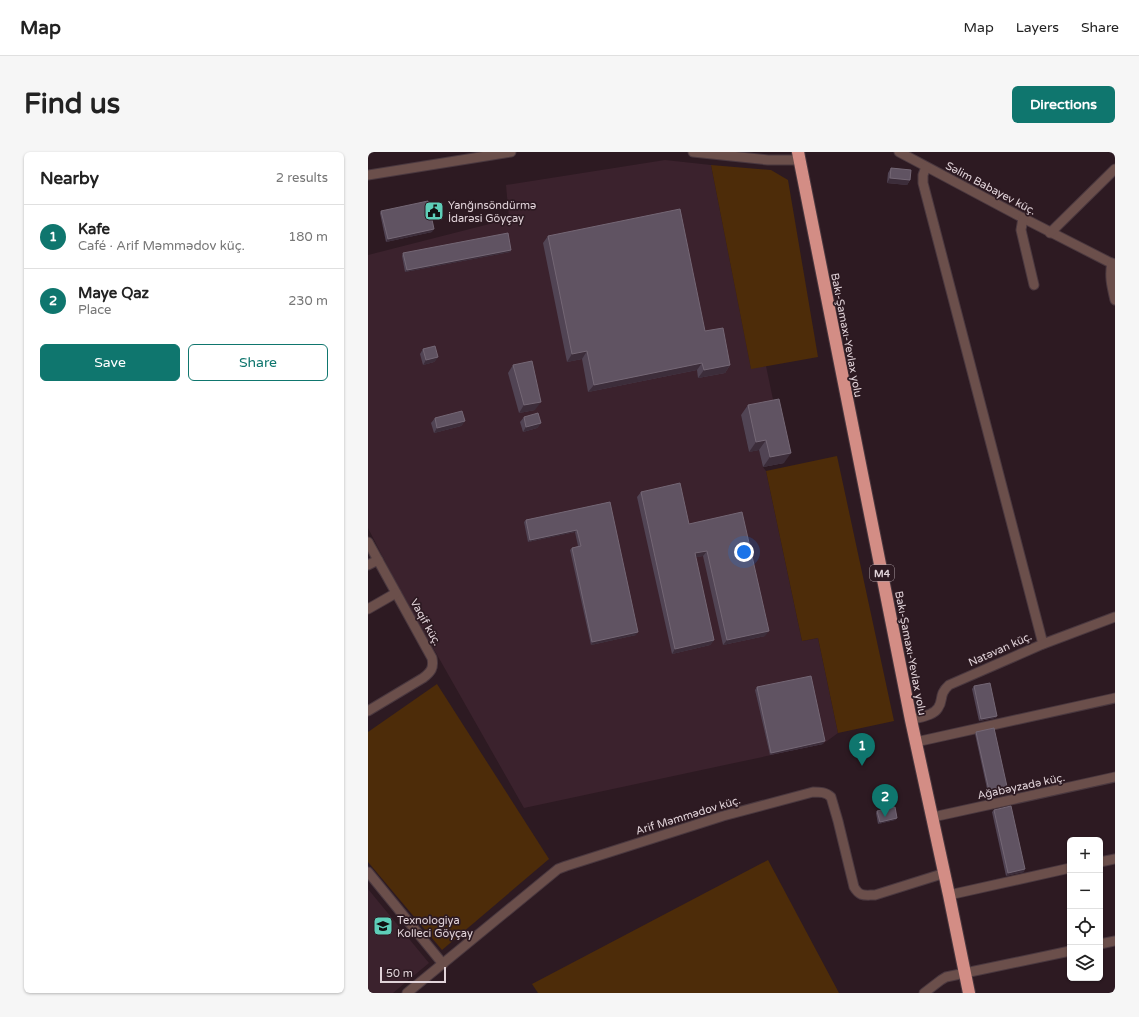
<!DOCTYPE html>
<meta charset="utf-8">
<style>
body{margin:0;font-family:"Varela Round",sans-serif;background:#f6f6f6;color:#222}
.controls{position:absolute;right:12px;bottom:12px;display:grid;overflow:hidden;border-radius:6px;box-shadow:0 1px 3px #0004}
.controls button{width:36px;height:36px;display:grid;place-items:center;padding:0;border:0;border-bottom:1px solid #e0e0e0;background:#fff;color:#222;font:20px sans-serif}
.scale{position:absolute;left:12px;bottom:10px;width:66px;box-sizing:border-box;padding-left:4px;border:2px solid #e1d3d9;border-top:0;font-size:11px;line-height:14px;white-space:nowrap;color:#e1d3d9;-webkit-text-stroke:3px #2d1a22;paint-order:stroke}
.you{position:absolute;left:376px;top:400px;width:14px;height:14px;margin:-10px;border:3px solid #fff;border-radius:50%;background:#1a73e8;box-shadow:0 0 0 6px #1a73e833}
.badge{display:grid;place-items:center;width:26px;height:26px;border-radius:50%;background:#0f766e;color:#fff;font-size:13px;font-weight:700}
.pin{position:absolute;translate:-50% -33px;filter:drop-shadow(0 1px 2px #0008)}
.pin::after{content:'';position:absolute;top:21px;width:14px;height:12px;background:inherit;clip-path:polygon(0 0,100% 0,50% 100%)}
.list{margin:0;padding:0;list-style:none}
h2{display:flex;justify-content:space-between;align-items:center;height:52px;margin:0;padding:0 16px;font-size:17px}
h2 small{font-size:13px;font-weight:400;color:#767676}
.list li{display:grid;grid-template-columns:26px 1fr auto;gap:12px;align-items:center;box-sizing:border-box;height:64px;padding:0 16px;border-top:1px solid #e0e0e0}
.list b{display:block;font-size:15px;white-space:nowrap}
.list p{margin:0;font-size:13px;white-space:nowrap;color:#767676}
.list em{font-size:13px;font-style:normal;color:#767676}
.actions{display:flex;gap:8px;padding:12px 16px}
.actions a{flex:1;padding:9px 0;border:1px solid #0f766e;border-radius:6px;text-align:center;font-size:14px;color:#0f766e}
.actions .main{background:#0f766e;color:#fff}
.icon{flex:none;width:22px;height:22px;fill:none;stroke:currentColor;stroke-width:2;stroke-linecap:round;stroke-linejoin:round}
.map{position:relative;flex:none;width:747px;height:841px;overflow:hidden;border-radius:6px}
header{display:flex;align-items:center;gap:24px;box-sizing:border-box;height:56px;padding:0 20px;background:#fff;border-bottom:1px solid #e0e0e0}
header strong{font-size:19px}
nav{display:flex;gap:22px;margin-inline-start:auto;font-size:14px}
.intro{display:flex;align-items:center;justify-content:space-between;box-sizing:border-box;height:96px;padding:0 24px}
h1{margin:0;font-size:28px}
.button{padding:10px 18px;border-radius:6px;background:#0f766e;color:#fff;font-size:14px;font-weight:700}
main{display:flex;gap:24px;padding:0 24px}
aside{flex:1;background:#fff;border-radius:6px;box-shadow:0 1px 3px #0004}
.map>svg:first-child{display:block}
.built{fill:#3b222d}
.green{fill:#4d2c09}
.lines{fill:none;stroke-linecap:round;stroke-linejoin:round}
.minor-casing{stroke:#4a383f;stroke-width:11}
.highway-casing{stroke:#4a383f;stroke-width:14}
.minor{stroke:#6b4f4b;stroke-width:9}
.highway{stroke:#d38d85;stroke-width:12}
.wall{fill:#514454}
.shaded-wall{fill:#3c2d3a}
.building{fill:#605362;stroke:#746775}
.labels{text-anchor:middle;stroke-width:3.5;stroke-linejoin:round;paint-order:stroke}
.shield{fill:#2d1a22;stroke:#ab9ca2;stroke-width:1}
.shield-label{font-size:10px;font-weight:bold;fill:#e1d3d9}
.street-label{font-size:11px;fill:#e1d3d9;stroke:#2d1a22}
.poi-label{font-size:11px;fill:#e1d3d9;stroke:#2d1a22;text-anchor:start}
</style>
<header>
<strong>Map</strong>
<nav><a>Map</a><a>Layers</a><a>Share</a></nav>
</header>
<div class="intro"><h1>Find us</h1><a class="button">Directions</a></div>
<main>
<aside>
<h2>Nearby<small>2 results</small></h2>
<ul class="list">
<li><span class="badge">1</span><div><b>Kafe</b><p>Café · Arif Məmmədov küç.</p></div><em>180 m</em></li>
<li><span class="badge">2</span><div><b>Maye Qaz</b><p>Place</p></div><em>230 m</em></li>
</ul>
<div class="actions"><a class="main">Save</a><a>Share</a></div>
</aside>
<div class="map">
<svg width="747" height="841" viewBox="0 0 747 841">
<rect width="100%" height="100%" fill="#2d1a22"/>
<g class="built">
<polygon points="297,8 343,13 383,216 398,214 406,252 373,263 381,300 391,298 395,315 398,319 434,489 450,486 470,581 455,592 156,656 26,427 0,376 0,103 141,67 138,33"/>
<polygon points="0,737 61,811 25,841 0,841"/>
</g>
<g class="green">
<polygon points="343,13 403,18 420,28 450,205 383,217"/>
<polygon points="469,304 526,569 470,581 450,486 434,489 398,319"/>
<polygon points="69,532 181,707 74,798 0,710 0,580"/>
<polygon points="400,708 471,841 170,841 164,832"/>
</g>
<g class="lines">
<defs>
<g id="minor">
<polyline points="325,0 400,8 431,8"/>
<polyline points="531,0 655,66 747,113"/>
<polyline points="558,15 555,23 555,31 675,492"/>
<polyline points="0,23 143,0"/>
<polyline points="655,66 653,78 666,133"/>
<polyline points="682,81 747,17"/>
<path d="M744 111C741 124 744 135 747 148"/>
<path d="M0 390 64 506C66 516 63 520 55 526L0 559"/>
<polyline points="0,413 10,408"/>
<polyline points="0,457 28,441"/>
<path d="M543 568C552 565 565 564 570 556 576 548 570 543 581 533L675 492 747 465"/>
<polyline points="548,590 747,546"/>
<polyline points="565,665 747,625"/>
<polyline points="732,710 747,707"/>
<polyline points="0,720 75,812"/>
<polyline points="581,743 702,716"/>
<polyline points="732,792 747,789"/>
<path d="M39 841 190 717 198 714 355 664 445 640C452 640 458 640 463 645L470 669 486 735C492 745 496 743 507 743L577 721"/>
<polyline points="556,841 573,828 578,825 702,799"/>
</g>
<polyline id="highway" points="430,0 543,568 581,743 601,841"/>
</defs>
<use href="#minor" class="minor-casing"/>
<use href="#highway" class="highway-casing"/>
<use href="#minor" class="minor"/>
<use href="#highway" class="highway"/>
</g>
<g class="wall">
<polygon points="523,16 542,28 539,33 519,31 520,21"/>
<polygon points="13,59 64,80 18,90 12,61"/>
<polygon points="180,84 337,179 362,213 357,221 330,226 329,218 220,240 214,207 199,210 175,91"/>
<polygon points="143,98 142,100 37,120 34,104 35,101"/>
<polygon points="55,197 70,205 66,210 55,213 52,202"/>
<polygon points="145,213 167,258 151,261 140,221"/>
<polygon points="380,253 416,311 395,315 391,298 381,300 373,263"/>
<polygon points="156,265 173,271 169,276 155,280 152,270"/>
<polygon points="67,266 97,269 93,274 66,281 63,271"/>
<polygon points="273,340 321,372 397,484 355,493 335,404 327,405 346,488 342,493 304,502 269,345"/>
<polygon points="242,350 268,483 223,493 202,398 204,396 210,394 207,380 160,390 156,370 158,368"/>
<polygon points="606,534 629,564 627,566 611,569 604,537"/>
<polygon points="389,535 455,592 402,603 387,538"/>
<polygon points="608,580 640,639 638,642 621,646 607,582"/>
<polygon points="626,658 656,720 638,724 624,660"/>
<polygon points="509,659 529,666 527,668 510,672 508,661"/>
</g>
<g class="shaded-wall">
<polygon points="522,26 542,28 539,33 519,31"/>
<polygon points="66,77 64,80 18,90 20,87"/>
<polygon points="143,98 142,100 37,120 39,118"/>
<polygon points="219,199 214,207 199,210 204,202"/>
<polygon points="70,205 66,210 55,213 58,208"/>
<polygon points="334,211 329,218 220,240 226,233"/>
<polygon points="362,213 357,221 330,226 336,218"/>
<polygon points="173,250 167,258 151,261 156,253"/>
<polygon points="97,269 93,274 66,281 69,276"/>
<polygon points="173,271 169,276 155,280 158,275"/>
<polygon points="398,288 391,298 381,300 388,290"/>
<polygon points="423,301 416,311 395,315 402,305"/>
<polygon points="209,378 207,380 160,390 162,388"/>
<polygon points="339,399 335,404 323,406 327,401"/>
<polygon points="401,479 397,484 355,493 359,488"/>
<polygon points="270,480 268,483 223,493 224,490"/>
<polygon points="346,488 342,493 304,502 307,497"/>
<polygon points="629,564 627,566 611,569 613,567"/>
<polygon points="457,589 455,592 402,603 403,601"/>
<polygon points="640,639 638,642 621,646 622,643"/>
<polygon points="529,666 527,668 510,672 512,670"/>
<polygon points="657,717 656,720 638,724 640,721"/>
</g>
<g class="building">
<polygon points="523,16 543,18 542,28 522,26"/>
<polygon points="60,49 66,77 20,87 13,59"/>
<polygon points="312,57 337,179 355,176 362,213 336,218 334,211 226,233 219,199 204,202 180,84"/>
<polygon points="140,81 143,98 39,118 35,101"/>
<polygon points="67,194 70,205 58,208 55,197"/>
<polygon points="164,209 173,250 156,253 145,213"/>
<polygon points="411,247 423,301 402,305 398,288 388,290 380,253"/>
<polygon points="94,259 97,269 69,276 67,266"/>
<polygon points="170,261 173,271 158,275 156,265"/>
<polygon points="312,331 321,372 374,360 401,479 359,488 339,399 327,401 346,488 307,497 273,340"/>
<polygon points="242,350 270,480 224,490 204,396 213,394 209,378 162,388 158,368"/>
<polygon points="443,524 457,589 403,601 389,535"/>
<polygon points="622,531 629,564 613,567 606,534"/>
<polygon points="626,576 640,639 622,643 608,580"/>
<polygon points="643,654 657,717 640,721 626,658"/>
<polygon points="527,655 529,666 512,670 509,659"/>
</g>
<defs>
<symbol id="civic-square" viewBox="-11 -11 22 22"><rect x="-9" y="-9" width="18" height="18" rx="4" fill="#5eceb8" stroke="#2d1a22"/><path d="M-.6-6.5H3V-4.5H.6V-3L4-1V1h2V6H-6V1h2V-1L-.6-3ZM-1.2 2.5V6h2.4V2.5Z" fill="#111"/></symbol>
<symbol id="school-square" viewBox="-11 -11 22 22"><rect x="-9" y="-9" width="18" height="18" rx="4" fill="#5eceb8" stroke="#2d1a22"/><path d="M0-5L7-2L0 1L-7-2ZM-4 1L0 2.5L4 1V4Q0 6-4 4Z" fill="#111"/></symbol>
</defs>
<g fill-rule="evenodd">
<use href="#civic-square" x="55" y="48" width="22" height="22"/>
<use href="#school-square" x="4" y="763" width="22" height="22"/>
</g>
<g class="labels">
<rect class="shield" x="502" y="413" width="24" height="16" rx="3"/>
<g class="shield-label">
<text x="514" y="425">M4</text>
</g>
<g class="street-label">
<text transform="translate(623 36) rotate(28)" y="4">Səlim Babayev küç.</text>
<text transform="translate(479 183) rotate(79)" y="4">Bakı-Şamaxı-Yevlax yolu</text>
<text transform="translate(58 470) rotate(61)" y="4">Vaqif küç.</text>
<text transform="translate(632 497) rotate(-24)" y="4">Natəvan küç.</text>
<text transform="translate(543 501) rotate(79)" y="4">Bakı-Şamaxı-Yevlax yolu</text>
<text transform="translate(653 634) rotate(-12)" y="4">Ağabəyzadə küç.</text>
<text transform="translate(320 663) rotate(-17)" y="4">Arif Məmmədov küç.</text>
</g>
<g class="poi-label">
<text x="80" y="57">Yanğınsöndürmə<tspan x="80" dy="13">İdarəsi Göyçay</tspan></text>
<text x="29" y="772">Texnologiya<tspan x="29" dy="13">Kolleci Göyçay</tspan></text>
</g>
</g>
</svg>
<div class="controls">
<button>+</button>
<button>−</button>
<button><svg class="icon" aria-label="locate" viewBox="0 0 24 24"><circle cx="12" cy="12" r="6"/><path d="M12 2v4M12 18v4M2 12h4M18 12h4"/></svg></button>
<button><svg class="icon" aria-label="layers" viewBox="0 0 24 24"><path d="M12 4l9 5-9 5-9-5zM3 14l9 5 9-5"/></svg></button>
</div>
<div class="scale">50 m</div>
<div class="you"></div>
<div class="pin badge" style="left:494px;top:614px">1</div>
<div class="pin badge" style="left:517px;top:665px">2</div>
</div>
</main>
